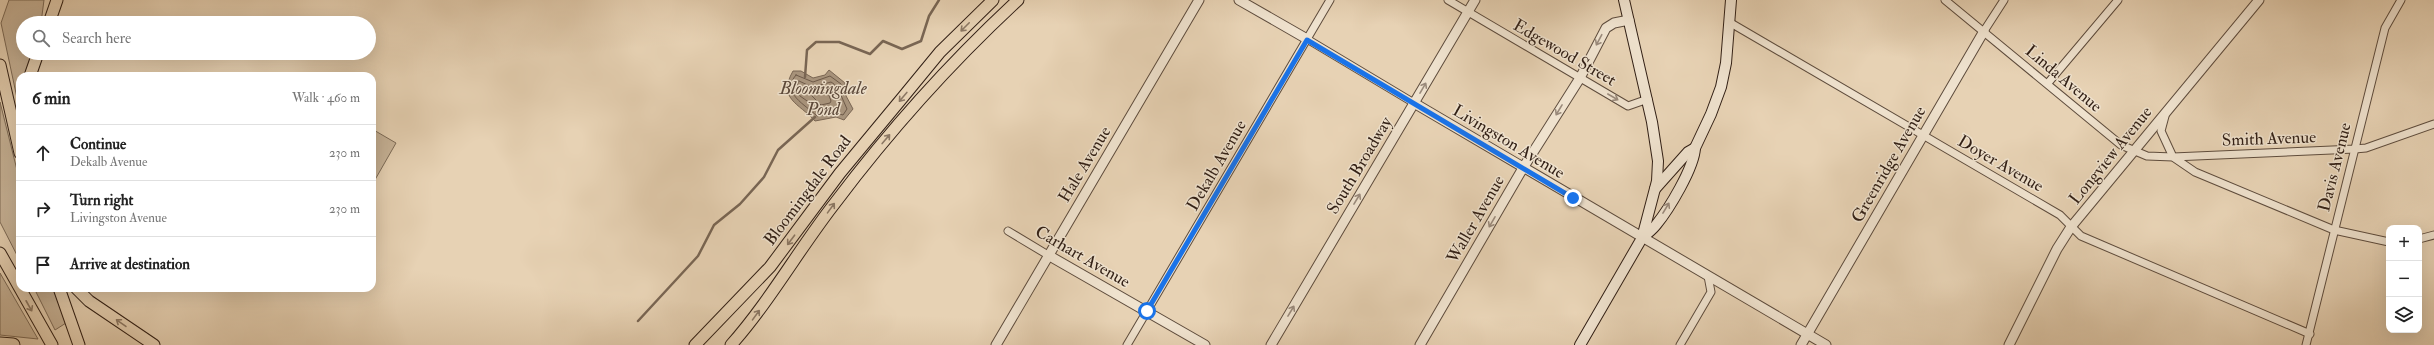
<!DOCTYPE html>
<meta charset="utf-8">
<style>
body{margin:0;font-family:"IM FELL Double Pica",serif;background:#f6f6f6;color:#222}
.controls{position:absolute;right:12px;bottom:12px;display:grid;overflow:hidden;border-radius:8px;box-shadow:0 4px 16px #0002}
.controls button{width:36px;height:36px;display:grid;place-items:center;padding:0;border:0;border-bottom:1px solid #e0e0e0;background:#fff;color:#222;font:20px sans-serif}
.stop{position:absolute;width:12px;height:12px;margin:-9px;border:3px solid #1a73e8;border-radius:50%;background:#fff}
.stop.end{background:#1a73e8;border-color:#fff;box-shadow:0 1px 4px #0008}
.list{margin:0;padding:0;list-style:none}
h2{display:flex;justify-content:space-between;align-items:center;height:52px;margin:0;padding:0 16px;font-size:17px}
h2 small{font-size:13px;font-weight:400;color:#767676}
.list li{display:grid;grid-template-columns:26px 1fr auto;gap:12px;align-items:center;box-sizing:border-box;height:56px;padding:0 16px;border-top:1px solid #e0e0e0}
.list b{display:block;font-size:15px;white-space:nowrap}
.list p{margin:0;font-size:13px;white-space:nowrap;color:#767676}
.list em{font-size:13px;font-style:normal;color:#767676}
.icon{flex:none;width:22px;height:22px;fill:none;stroke:currentColor;stroke-width:2;stroke-linecap:round;stroke-linejoin:round}
.map{position:relative;flex:none;width:2434px;height:345px;overflow:hidden}
.search{position:absolute;background:#fff;box-shadow:0 4px 16px #0002;left:16px;top:16px;width:360px;height:44px;display:flex;align-items:center;gap:10px;box-sizing:border-box;padding:0 14px;border-radius:22px;color:#767676;font-size:15px}
.panel{position:absolute;background:#fff;box-shadow:0 4px 16px #0002;left:16px;top:72px;width:360px;height:220px;border-radius:12px}
.map>svg:first-child{display:block}
.green{fill:#c8b499;stroke:#7c6a57}
.water{fill:#a9957e;stroke:#796654}
.lines{fill:none;stroke-linecap:round;stroke-linejoin:round}
.shore{stroke:#6d5a4a;stroke-width:1}
.stream{stroke:#796654;stroke-width:2.5}
.minor-casing{stroke:#5e4c3d;stroke-width:9}
.tertiary-casing{stroke:#5e4c3d;stroke-width:11}
.secondary-casing{stroke:#311f15;stroke-width:12}
.primary-casing{stroke:#311f15;stroke-width:13}
.motorway-casing{stroke:#311f15;stroke-width:15}
.minor{stroke:#efe2ce;stroke-width:7}
.tertiary{stroke:#efe2ce;stroke-width:9}
.secondary{stroke:#efe2ce;stroke-width:10}
.primary{stroke:#e7d2b4;stroke-width:11}
.motorway{stroke:#e7d2b4;stroke-width:13}
.oneway{stroke:#8c7864}
.oneway2{stroke:#9a8a7b}
.route{stroke:#1a73e8;stroke-width:5}
.labels{text-anchor:middle;stroke-width:3;stroke-linejoin:round;paint-order:stroke}
.street-label{font-size:17px;fill:#311f15;stroke:#efe2ce}
.water-label{font-size:18px;font-style:italic;fill:#5b483a;stroke:#efe2ce}
</style>
<div class="map">
<svg width="2434" height="345" viewBox="0 0 2434 345">
<rect width="100%" height="100%" fill="#e7d2b4"/>
<filter id="stains"><feTurbulence type="fractalNoise" baseFrequency=".005" numOctaves="4"/><feColorMatrix values="0 0 0 0 .2 0 0 0 0 .09 0 0 0 0 .02 0 0 0 .5 -.17"/></filter>
<radialGradient id="worn" r=".72"><stop offset=".6" stop-color="#630" stop-opacity="0"/><stop offset="1" stop-color="#630" stop-opacity=".3"/></radialGradient>
<g class="green">
<polygon points="9,0 44,0 41,23 23,23 23,53 33,53 25,76 20,76 20,90 17,98 1,23"/>
<polygon points="0,102 20,182 20,261 0,222"/>
<polygon points="372,129 396,143 372,185"/>
<polygon points="0,273 38,339 0,335"/>
<polygon points="34,288 53,288 66,323 55,330"/>
</g>
<path class="water" d="M829 70 845 83 844 92 853 109 844 120 836 117 815 121C799 103 777 99 793 71H801L813 78 825 75Z"/>
<g class="lines">
<g class="shore">
<path d="M796 75 813 82 830 76 841 84 840 93 847 109 843 115 836 113 817 116C806 105 780 93 796 75Z"/>
<polygon points="799,81 812,87 831,82 834,84 840,107 818,111 810,103 800,96 796,90"/>
<polygon points="827,90 831,101 830,103 821,105 812,96 813,93"/>
</g>
<g class="stream">
<polyline points="805,77 807,50 816,42 839,42 870,54 883,41 902,49 921,41 929,16 939,0"/>
<polyline points="638,321 698,256 714,225 740,204 764,177 778,150 815,117"/>
</g>
<defs>
<g id="minor">
<polyline points="1448,0 1628,106 1648,99"/>
<polyline points="1945,0 2121,145 2147,156 2173,157 2195,172 2334,230 2389,242"/>
<polyline points="1729,22 2060,215 2081,236 2310,334"/>
<polyline points="1984,31 2004,0"/>
<polyline points="1307,39 1414,103"/>
<polyline points="2048,83 2118,0"/>
<polyline points="2165,116 2161,131 2173,157 2355,149 2366,148 2434,124"/>
<polyline points="1008,231 1048,255"/>
<polyline points="2419,239 2434,235"/>
<polyline points="1127,345 1330,0"/>
<polyline points="1680,345 1711,292 1708,276"/>
<polyline points="2306,345 2385,28 2401,0"/>
</g>
<g id="tertiary">
<polyline points="1239,0 1307,39"/>
<polyline points="1414,103 1826,345"/>
<polyline points="1048,255 1205,345"/>
<polyline points="996,345 1199,0"/>
<polyline points="1271,345 1475,0"/>
<polyline points="1420,345 1523,168 1580,78 1606,28 1614,23 1629,20"/>
<polyline points="1801,345 1984,31"/>
<polyline points="2009,345 2057,249 2071,227 2259,0"/>
</g>
<g id="secondary">
<polyline points="1655,189 1688,152 1695,148"/>
<path d="M1642 238C1647 234 1652 230 1656 225 1669 209 1694 168 1695 148L1711 114 1721 87 1726 63 1731 0"/>
<polyline points="1580,345 1642,238 1657,181 1658,161 1652,122 1624,0"/>
</g>
<g id="primary">
<polyline points="49,23 57,0"/>
<polyline points="0,65 20,153"/>
<polyline points="30,76 38,53"/>
<polyline points="0,253 52,345"/>
<polyline points="59,288 79,345"/>
<polyline points="76,288 89,301 154,345"/>
<polyline points="695,345 770,267 840,173 903,97 940,52 993,0"/>
<path d="M731 345C770 301 799 249 835 203 890 130 951 62 1018 0"/>
</g>
<polyline id="motorway" points="0,344 13,345"/>
</defs>
<use href="#minor" class="minor-casing"/>
<use href="#tertiary" class="tertiary-casing"/>
<use href="#secondary" class="secondary-casing"/>
<use href="#primary" class="primary-casing"/>
<use href="#motorway" class="motorway-casing"/>
<use href="#minor" class="minor"/>
<use href="#tertiary" class="tertiary"/>
<use href="#secondary" class="secondary"/>
<use href="#primary" class="primary"/>
<use href="#motorway" class="motorway"/>
</g>
<defs><path id="oneway-shaft" d="M-6 0H5M1.5-3L5.5 0L1.5 3" fill="none" stroke-width="1.6" stroke-linecap="round" stroke-linejoin="round"/></defs>
<g class="oneway">
<use href="#oneway-shaft" transform="translate(965 27) rotate(135)"/>
<use href="#oneway-shaft" transform="translate(903 97) rotate(130)"/>
<use href="#oneway-shaft" transform="translate(886 139) rotate(-50)"/>
<use href="#oneway-shaft" transform="translate(831 208) rotate(-54)"/>
<use href="#oneway-shaft" transform="translate(791 240) rotate(127)"/>
<use href="#oneway-shaft" transform="translate(29 306) rotate(61)"/>
<use href="#oneway-shaft" transform="translate(756 315) rotate(-54)"/>
<use href="#oneway-shaft" transform="translate(121 323) rotate(-145)"/>
</g>
<g class="oneway2">
<use href="#oneway-shaft" transform="translate(1599 40) rotate(118)"/>
<use href="#oneway-shaft" transform="translate(1423 88) rotate(-60)"/>
<use href="#oneway-shaft" transform="translate(1613 97) rotate(30)"/>
<use href="#oneway-shaft" transform="translate(1559 110) rotate(121)"/>
<use href="#oneway-shaft" transform="translate(1357 199) rotate(-59)"/>
<use href="#oneway-shaft" transform="translate(1666 208) rotate(-59)"/>
<use href="#oneway-shaft" transform="translate(1492 222) rotate(120)"/>
<use href="#oneway-shaft" transform="translate(1291 311) rotate(-59)"/>
</g>
<g class="lines">
<polyline class="route" points="1147,311 1307,40 1573,198"/>
</g>
<g class="labels">
<g class="street-label">
<text transform="translate(1565 52) rotate(30)" y="6">Edgewood Street</text>
<text transform="translate(2064 78) rotate(40)" y="6">Linda Avenue</text>
<text transform="translate(2269 138) rotate(-2)" y="6">Smith Avenue</text>
<text transform="translate(1509 141) rotate(31)" y="6">Livingston Avenue</text>
<text transform="translate(2110 155) rotate(-51)" y="6">Longview Avenue</text>
<text transform="translate(2001 163) rotate(30)" y="6">Doyer Avenue</text>
<text transform="translate(1084 164) rotate(-59)" y="6">Hale Avenue</text>
<text transform="translate(1888 164) rotate(-60)" y="6">Greenridge Avenue</text>
<text transform="translate(1216 165) rotate(-60)" y="6">Dekalb Avenue</text>
<text transform="translate(1359 165) rotate(-59)" y="6">South Broadway</text>
<text transform="translate(2334 167) rotate(-76)" y="6">Davis Avenue</text>
<text transform="translate(807 190) rotate(-53)" y="6">Bloomingdale Road</text>
<text transform="translate(1475 219) rotate(-60)" y="6">Waller Avenue</text>
<text transform="translate(1083 256) rotate(30)" y="6">Carhart Avenue</text>
</g>
<g class="water-label">
<text x="823" y="94">Bloomingdale<tspan x="823" dy="21">Pond</tspan></text>
</g>
</g>
<rect width="100%" height="100%" filter="url(#stains)"/>
<rect width="100%" height="100%" fill="url(#worn)"/>
</svg>
<div class="controls">
<button>+</button>
<button>−</button>
<button><svg class="icon" aria-label="layers" viewBox="0 0 24 24"><path d="M12 4l9 5-9 5-9-5zM3 14l9 5 9-5"/></svg></button>
</div>
<div class="stop" style="left:1147px;top:311px"></div>
<div class="stop end" style="left:1573px;top:198px"></div>
<div class="search"><svg class="icon" aria-label="search" viewBox="0 0 24 24"><circle cx="10" cy="10" r="6"/><path d="M15 15l6 6"/></svg>Search here</div>
<section class="panel">
<h2>6 min<small>Walk · 460 m</small></h2>
<ul class="list">
<li><svg class="icon" aria-label="ahead" viewBox="0 0 24 24"><path d="M12 20V5M6 11l6-6 6 6"/></svg><div><b>Continue</b><p>Dekalb Avenue</p></div><em>230 m</em></li>
<li><svg class="icon" aria-label="right" viewBox="0 0 24 24"><path d="M7 20v-9h11M14 6l5 5-5 5"/></svg><div><b>Turn right</b><p>Livingston Avenue</p></div><em>230 m</em></li>
<li><svg class="icon" aria-label="arrive" viewBox="0 0 24 24"><path d="M6 21V4h12l-3 4 3 4H6"/></svg><div><b>Arrive at destination</b></div></li>
</ul>
</section>
</div>
